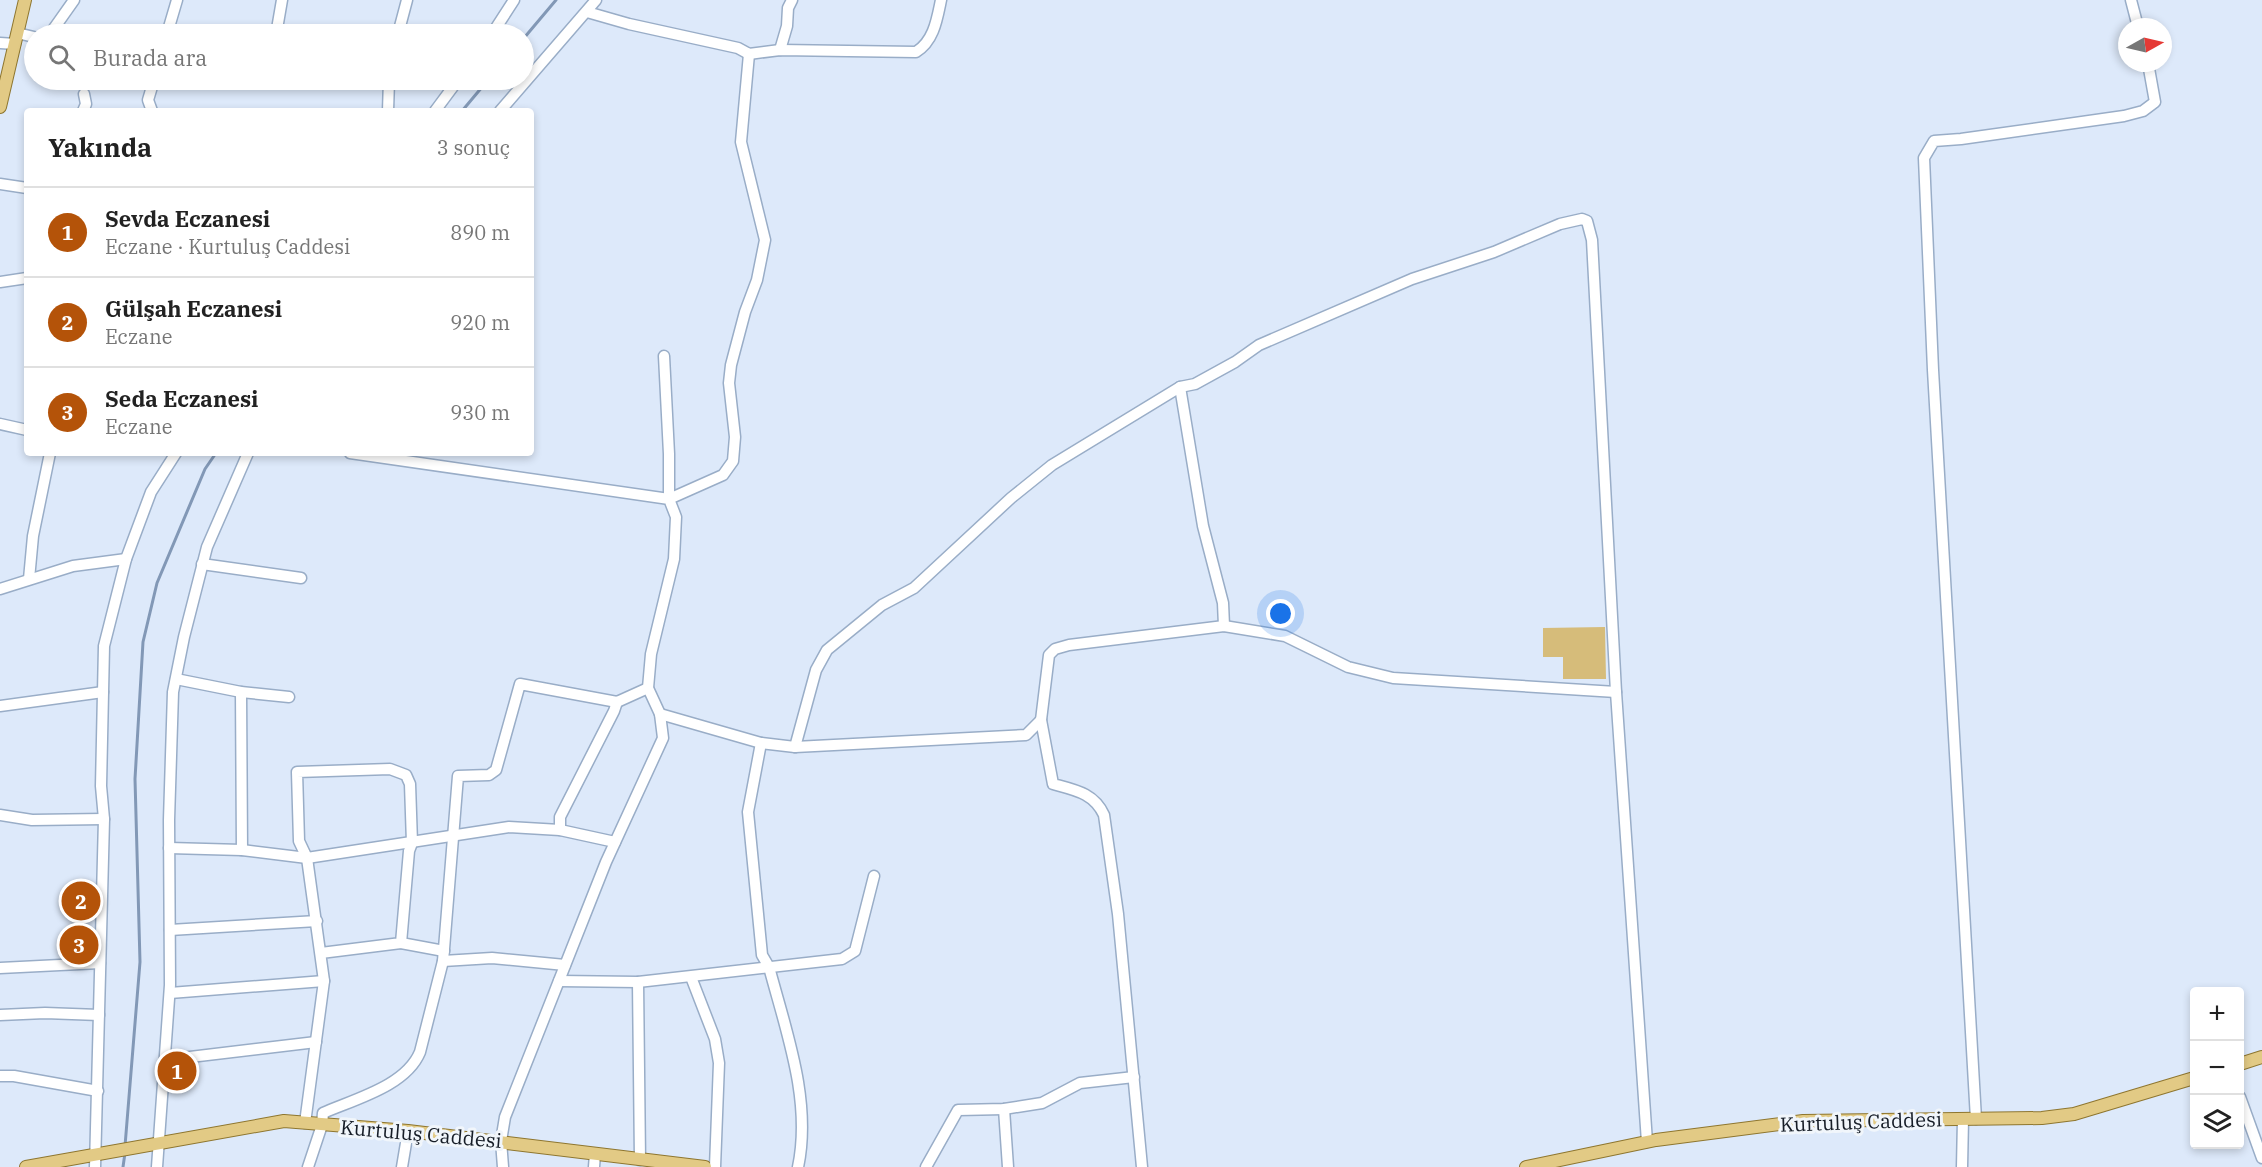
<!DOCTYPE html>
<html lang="tr">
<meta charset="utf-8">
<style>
body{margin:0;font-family:"IBM Plex Serif",serif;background:#f6f6f6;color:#222}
.controls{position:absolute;right:18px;bottom:18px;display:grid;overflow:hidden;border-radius:6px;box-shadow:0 3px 9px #0003}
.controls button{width:54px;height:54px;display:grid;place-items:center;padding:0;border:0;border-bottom:2px solid #e0e0e0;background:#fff;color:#222;font:30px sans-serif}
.compass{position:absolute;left:2118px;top:18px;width:54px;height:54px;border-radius:50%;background:#fff;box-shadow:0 3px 9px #0003;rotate:82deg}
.you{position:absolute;left:1281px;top:614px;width:21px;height:21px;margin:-15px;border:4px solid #fff;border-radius:50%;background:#1a73e8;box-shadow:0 0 0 9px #1a73e833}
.badge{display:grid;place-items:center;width:39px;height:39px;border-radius:50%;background:#b45309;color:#fff;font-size:20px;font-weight:700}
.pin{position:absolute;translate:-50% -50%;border:3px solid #fff;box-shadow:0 2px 6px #0006}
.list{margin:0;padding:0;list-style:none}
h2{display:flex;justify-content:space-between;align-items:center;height:78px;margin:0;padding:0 24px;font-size:26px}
h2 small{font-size:20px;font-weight:400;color:#767676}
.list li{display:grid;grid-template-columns:39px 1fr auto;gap:18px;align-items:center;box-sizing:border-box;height:90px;padding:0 24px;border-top:2px solid #e0e0e0}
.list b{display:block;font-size:22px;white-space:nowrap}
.list p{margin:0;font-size:20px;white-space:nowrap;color:#767676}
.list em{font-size:20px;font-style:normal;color:#767676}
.icon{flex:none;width:33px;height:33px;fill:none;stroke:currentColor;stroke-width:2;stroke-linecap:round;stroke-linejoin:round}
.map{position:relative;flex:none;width:2262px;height:1167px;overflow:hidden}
.search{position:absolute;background:#fff;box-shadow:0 3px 9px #0003;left:24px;top:24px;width:510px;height:66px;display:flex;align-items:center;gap:15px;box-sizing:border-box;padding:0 21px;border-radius:33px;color:#767676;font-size:22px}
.panel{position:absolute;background:#fff;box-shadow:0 3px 9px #0003;left:24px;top:108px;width:510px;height:348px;border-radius:6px}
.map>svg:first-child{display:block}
.green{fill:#d6bc7a}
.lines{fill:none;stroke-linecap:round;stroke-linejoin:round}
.stream{stroke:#8298b6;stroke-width:3}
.minor-casing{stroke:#99adc7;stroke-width:13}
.major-casing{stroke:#8e762f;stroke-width:14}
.minor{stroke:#fff;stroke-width:10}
.major{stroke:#e2ca85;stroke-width:12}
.labels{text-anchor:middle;stroke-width:6;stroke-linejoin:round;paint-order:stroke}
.street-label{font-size:20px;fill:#161d27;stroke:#f1f6fb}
</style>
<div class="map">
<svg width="2262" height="1167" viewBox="0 0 2262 1167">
<rect width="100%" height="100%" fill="#dde9fa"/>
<polygon class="green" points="1605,627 1606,679 1563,679 1563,657 1543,657 1543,628"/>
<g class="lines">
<g class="stream">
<polyline points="524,38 556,0"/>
<polyline points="462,111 488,80"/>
<polyline points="125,1146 140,962 135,779 143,642 157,583 205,469 216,453"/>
<polyline points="123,1167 125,1153"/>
</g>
<defs>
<g id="minor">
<polyline points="2131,0 2138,27"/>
<path d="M587 12 629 24 738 48 749 54 780 50 916 52C934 41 937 19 941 0"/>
<polyline points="277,29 282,0"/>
<polyline points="17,33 34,37"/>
<polyline points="50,34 74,0"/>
<polyline points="167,34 177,0"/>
<polyline points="398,34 407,0"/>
<polyline points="492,34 514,0"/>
<polyline points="0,43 15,44"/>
<polyline points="780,50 787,26 788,8 792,0"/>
<polyline points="83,111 86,104 84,94"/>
<polyline points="152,111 148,100 154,80"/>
<polyline points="388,111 389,80"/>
<polyline points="435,111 458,80"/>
<polyline points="500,111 596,0"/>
<polyline points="0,184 27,188"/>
<polyline points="0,282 27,278"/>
<polyline points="664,356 669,454 669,499 723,475 733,461 735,437 729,383 731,365 745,312 757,280 765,240 741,142 749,54"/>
<polyline points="1180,387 1203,526 1223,603 1224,626"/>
<polyline points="0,424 27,430"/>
<polyline points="350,453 669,499 676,517 674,559 651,654 648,688 660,714 663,738 606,862 505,1117 501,1141 503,1167"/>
<polyline points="202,564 301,578"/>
<polyline points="29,579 33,536 50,453"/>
<polyline points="0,589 73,566 126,559"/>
<polyline points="176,679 241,692 289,697"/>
<polyline points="241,692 242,850"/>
<polyline points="0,706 103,692"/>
<polyline points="660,714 761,743 795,747 1026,735 1041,720"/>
<path d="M761 743 748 812 762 955 769 967C786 1031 812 1101 798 1167"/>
<polyline points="795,747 816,670 827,650 882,605 914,588 1011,498 1052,465 1180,387 1195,384 1235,362 1259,345 1412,279 1494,252 1560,224 1582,219 1587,221 1592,240 1616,692 1647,1142"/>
<polyline points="0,815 32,820 104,819"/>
<polyline points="560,830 560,817 614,711 617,702"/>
<polyline points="169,848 242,850 307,858 509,827 560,830 615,842"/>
<polyline points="170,930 317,921"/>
<polyline points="401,943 444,951"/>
<polyline points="443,961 492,958 565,965"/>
<polyline points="0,968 100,963"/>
<polyline points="691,977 715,1039 719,1063 715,1167"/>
<polyline points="559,981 638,982 842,959 855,951 874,876"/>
<polyline points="638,982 640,1160"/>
<polyline points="170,993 324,981"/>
<polyline points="0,1015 45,1013 99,1015"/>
<polyline points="165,1060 316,1042"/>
<polyline points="0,1076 14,1076 98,1091"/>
<polyline points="2240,1097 2262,1158"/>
<polyline points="1004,1109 1008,1167"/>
<polyline points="1976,1119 1933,370 1924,158 1934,141 1961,139 2124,116 2143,111 2155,102 2148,63"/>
<polyline points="305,1123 324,981 307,858 299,841 297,772 390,769 406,775 410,784 412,843 409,851 401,943 321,953"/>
<polyline points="95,1167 104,819 101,786 104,646 126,559 151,492 176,453"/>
<polyline points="157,1167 170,985 169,820 173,692 184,637 207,547 248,453"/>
<path d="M308 1167 322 1125 323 1113C355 1099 406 1086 420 1052L443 961 458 776 489 775 496 770 520 684 617 702 648 688"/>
<polyline points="402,1167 408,1131"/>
<polyline points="594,1167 595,1154"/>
<polyline points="926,1167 958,1110 1004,1109 1042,1103 1080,1083 1134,1077"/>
<path d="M1142 1167 1118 914 1104 815C1094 793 1075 790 1053 784L1041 720 1049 655 1055 649 1069 645 1224 626 1285 636 1348 667 1393 678 1616 692"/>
<polyline points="1962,1167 1963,1119"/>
</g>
<g id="major">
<polyline points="0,107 25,0"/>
<polyline points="2240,1064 2262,1057"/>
<polyline points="26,1167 284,1121 408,1131 705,1167"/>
<polyline points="1526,1167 1656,1140 1803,1121 2042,1118 2074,1114 2194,1078"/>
</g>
</defs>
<use href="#minor" class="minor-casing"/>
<use href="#major" class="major-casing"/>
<use href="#minor" class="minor"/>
<use href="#major" class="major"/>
</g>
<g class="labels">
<g class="street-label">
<text transform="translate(1861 1122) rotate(-2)" y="7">Kurtuluş Caddesi</text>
<text transform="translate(421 1134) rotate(5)" y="7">Kurtuluş Caddesi</text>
</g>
</g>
</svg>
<div class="controls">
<button>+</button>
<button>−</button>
<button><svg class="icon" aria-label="layers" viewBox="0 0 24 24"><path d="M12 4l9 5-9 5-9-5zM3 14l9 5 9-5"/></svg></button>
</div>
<svg class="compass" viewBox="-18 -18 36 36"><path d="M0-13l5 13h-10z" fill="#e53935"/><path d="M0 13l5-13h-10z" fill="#767676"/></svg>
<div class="you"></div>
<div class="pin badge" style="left:177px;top:1071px">1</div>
<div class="pin badge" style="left:81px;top:901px">2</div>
<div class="pin badge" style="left:79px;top:945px">3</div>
<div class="search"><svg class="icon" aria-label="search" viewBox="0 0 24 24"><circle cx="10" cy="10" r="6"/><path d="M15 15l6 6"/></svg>Burada ara</div>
<section class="panel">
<h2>Yakında<small>3 sonuç</small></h2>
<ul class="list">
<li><span class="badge">1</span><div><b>Sevda Eczanesi</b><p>Eczane · Kurtuluş Caddesi</p></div><em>890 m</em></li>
<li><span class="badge">2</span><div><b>Gülşah Eczanesi</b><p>Eczane</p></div><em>920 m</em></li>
<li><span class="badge">3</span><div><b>Seda Eczanesi</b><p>Eczane</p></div><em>930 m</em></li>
</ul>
</section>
</div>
